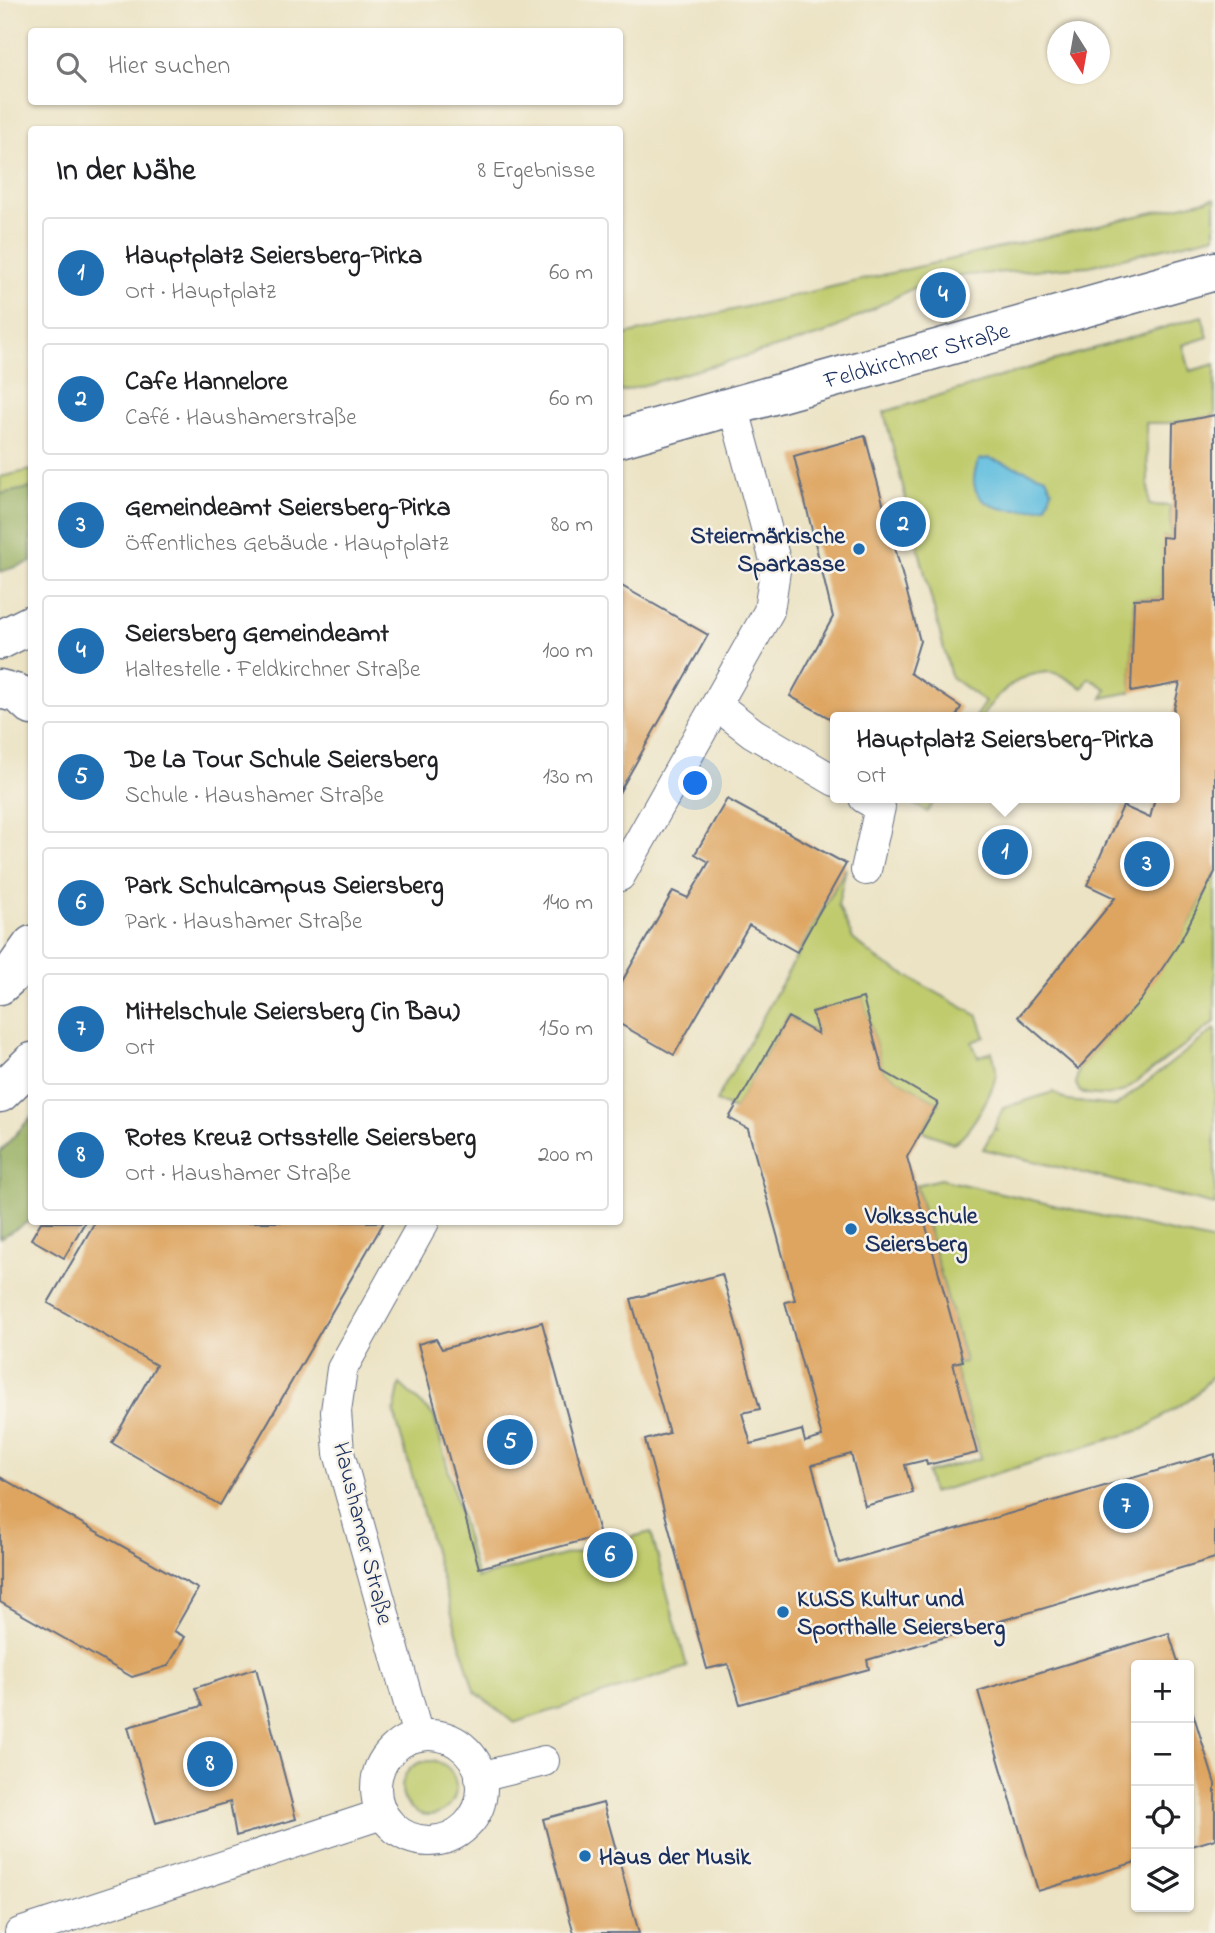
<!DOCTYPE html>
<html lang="de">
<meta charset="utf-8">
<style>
body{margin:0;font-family:"Indie Flower",sans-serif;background:#f6f6f6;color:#202124}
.controls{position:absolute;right:21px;bottom:21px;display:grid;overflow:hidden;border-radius:7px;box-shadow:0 2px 5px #0004}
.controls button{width:63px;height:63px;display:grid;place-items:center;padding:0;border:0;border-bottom:2px solid #e0e0e0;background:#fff;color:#202124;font:35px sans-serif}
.compass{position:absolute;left:1047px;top:21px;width:63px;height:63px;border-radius:50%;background:#fff;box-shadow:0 2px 5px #0004;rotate:169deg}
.you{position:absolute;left:696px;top:784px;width:24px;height:24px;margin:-18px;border:5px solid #fff;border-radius:50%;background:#1a73e8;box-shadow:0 0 0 10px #1a73e833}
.badge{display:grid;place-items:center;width:46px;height:46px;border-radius:50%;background:#1f6fb2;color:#fff;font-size:23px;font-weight:700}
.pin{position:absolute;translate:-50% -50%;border:4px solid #fff;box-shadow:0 2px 7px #0006}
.popup{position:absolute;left:830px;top:712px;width:350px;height:91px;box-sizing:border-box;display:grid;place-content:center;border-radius:7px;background:#fff;filter:drop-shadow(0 2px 5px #0005);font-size:23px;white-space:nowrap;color:#757577}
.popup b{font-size:26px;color:#202124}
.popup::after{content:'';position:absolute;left:50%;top:100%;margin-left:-14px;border:14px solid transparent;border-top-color:#fff}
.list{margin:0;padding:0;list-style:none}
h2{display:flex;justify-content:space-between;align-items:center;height:91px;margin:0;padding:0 28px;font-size:30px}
h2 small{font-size:23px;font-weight:400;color:#757577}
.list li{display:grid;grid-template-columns:46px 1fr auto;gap:21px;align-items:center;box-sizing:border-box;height:112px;margin:0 14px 14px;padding:0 14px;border:2px solid #e0e0e0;border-radius:7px}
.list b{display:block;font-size:26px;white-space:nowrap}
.list p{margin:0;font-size:23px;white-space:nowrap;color:#757577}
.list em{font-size:23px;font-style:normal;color:#757577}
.icon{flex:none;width:38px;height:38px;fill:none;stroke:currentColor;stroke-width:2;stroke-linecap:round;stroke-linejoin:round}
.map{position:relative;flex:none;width:1215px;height:1933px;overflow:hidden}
.search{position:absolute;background:#fff;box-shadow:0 2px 5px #0004;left:28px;top:28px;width:595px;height:77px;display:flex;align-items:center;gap:18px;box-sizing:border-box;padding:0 24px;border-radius:7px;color:#757577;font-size:26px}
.panel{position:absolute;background:#fff;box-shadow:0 2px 5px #0004;left:28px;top:126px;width:595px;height:1099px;border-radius:7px}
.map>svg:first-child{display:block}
.green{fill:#bfcb6c;stroke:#6d7d65;stroke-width:2}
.forest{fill:#97af60;stroke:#596f5f;stroke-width:2}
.water{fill:#61bedf;stroke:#3e769e;stroke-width:2}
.building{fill:#dea561}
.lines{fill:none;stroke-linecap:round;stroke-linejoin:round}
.minor-casing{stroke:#646e82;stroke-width:32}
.secondary-casing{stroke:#646e82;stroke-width:41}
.motorway-casing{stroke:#646e82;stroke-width:41}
.minor{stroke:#fff;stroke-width:30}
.secondary{stroke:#fff;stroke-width:38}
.motorway{stroke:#fff;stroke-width:38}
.poi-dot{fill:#1f6fb2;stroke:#f7f3e8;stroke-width:2.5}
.labels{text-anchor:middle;stroke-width:5;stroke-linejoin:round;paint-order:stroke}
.street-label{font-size:24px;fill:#1b2f5e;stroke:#f7f3e8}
.poi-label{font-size:24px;font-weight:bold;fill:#1b2f5e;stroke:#f7f3e8;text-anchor:start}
</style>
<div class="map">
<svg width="1215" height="1933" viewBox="0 0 1215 1933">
<rect width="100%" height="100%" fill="#f7f3e8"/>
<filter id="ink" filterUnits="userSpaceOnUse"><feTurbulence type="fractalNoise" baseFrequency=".0143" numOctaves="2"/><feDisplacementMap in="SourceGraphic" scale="14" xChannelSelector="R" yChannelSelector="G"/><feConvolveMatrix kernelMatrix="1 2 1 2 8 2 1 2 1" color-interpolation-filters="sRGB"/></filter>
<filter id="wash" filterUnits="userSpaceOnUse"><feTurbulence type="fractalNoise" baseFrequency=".00686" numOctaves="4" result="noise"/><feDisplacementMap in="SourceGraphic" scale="28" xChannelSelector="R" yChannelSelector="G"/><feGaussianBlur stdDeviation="1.57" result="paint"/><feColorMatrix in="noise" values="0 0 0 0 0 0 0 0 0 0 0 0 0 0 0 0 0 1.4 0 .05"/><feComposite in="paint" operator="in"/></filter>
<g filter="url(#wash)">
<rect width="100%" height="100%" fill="#ece3c4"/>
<g class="green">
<polygon points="1215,198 1215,236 1089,266 966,275 915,287 824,334 620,392 620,336"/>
<path d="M1202 316 1208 337 1183 345 1190 371 1215 364V415L1173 423H1146L1149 505 1170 506 1171 538 1163 537 1162 598 1134 599 1131 692 1102 698 1107 689 1089 678 1083 688C1073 683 1060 672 1048 672 1019 673 996 694 982 717H975L985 702 951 677 884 412Z"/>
<polygon points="31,470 31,488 0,494 0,477"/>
<polygon points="918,798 936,798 927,812 914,804"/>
<path d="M1215 867V1022L1124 1091C1109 1096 1095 1097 1080 1092L1076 1084 1078 1069C1134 1007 1186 947 1215 867Z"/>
<path d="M846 868 838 905 853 939 877 959 978 1016 985 1037 972 1042 978 1057 992 1052C994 1058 996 1067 996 1074 993 1093 969 1135 953 1143L922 1131 939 1103 883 1071 863 999 813 1012 818 1034 788 1016 734 1110 716 1101Z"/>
<polygon points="1215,1029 1215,1205 983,1149 994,1129 998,1130 994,1128 1003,1108 1053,1092 1068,1101 1116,1106"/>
<polygon points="940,1179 1215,1242 1215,1373 1197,1394 1144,1429 932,1493 927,1473 981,1458 954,1365 965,1362 916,1185"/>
<polygon points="400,1384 434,1416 477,1578 651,1532 687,1667 514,1723 474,1691 394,1412"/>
<circle cx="429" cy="1788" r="27"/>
</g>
<g class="forest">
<polygon points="31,488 31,562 0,572 0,494"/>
<polygon points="31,1117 31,1220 0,1238 0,1152"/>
</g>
<path class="water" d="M989 458 1046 477 1052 490 1046 506C1012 516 957 509 979 460Z"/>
<g id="blocks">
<g class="building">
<polygon points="951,290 953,296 929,302 928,295"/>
<polygon points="1215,415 1215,872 1180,942 1141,1000 1078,1069 1018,1017 1115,898 1087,885 1123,806 1150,818 1155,798 1175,798 1175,717 1172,717 1180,683 1131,692 1134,599 1162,598 1162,537 1171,538 1173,423"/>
<polygon points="865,436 920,641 910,673 961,707 956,717 835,717 835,721 790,696 833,617 794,456"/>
<polygon points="620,585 708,635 620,791"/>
<polygon points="727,799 846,864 797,952 749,925 674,1055 620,1024 620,985 673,891 688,898 709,862 695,854"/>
<polygon points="863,998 883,1071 938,1103 907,1157 963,1361 953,1363 977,1453 927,1465 926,1460 905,1465 913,1493 865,1506 851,1454 812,1465 839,1563 1215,1454 1215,1558 867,1660 869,1669 740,1704 728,1664 707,1669 645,1440 669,1433 631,1299 722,1274 760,1409 742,1413 751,1444 802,1430 805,1442 822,1437 785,1302 795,1300 748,1129 729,1118 788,1017 818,1034 812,1012"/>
<polygon points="41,1222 85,1222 64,1258 31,1239"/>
<polygon points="95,1222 384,1222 220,1505 112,1443 156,1365 48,1303"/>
<polygon points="542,1322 600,1536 479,1568 418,1344 436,1339 442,1349"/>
<polygon points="0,1477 198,1589 174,1631 185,1637 168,1666 132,1677 0,1602"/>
<polygon points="1169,1633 1179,1665 1136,1665 1136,1862 1038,1891 978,1691"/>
<polygon points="256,1668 296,1819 236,1836 230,1802 156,1823 128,1727 202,1706 195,1688"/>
<polygon points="1189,1700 1215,1784 1215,1839 1189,1847"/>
<polygon points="603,1803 628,1893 639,1933 574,1933 568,1913 543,1819"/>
</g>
</g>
</g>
<g filter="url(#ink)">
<use href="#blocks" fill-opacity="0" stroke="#646e82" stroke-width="2"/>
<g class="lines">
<defs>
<g id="minor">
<polyline points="718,706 753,733 835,781"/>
<polyline points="864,798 880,807 866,870"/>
<polyline points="620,876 769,611 776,564 733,406"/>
<circle cx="429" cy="1788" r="53"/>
<polyline points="418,1736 339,1453 336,1411 342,1369 424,1222"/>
<polyline points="480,1777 544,1761"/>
<polyline points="20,1933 382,1814"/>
</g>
<g id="secondary">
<path id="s1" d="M620 438 1215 271"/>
<polyline points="0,640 32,624"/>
</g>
<g id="motorway">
<polyline points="0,689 19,694 32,706"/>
<polyline points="0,985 10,976 32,945"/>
<polyline points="0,1093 32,1062"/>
</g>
</defs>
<use href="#minor" class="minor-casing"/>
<use href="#secondary" class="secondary-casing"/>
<use href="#motorway" class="motorway-casing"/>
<use href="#minor" class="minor"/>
<use href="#secondary" class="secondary"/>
<use href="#motorway" class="motorway"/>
</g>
</g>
<g class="poi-dot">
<circle cx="859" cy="549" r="7"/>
<circle cx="851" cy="1229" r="7"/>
<circle cx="783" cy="1612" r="7"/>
<circle cx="585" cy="1856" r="7"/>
</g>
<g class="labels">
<g class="street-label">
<text dy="8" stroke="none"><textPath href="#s1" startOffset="308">Feldkirchner Straße</textPath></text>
<text transform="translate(364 1533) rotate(76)" y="8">Haushamer Straße</text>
</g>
<g class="poi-label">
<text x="845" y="543" text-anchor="end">Steiermärkische<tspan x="845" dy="28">Sparkasse</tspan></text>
<text x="865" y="1223">Volksschule<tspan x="865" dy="28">Seiersberg</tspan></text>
<text x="797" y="1606">KUSS Kultur und<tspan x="797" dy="28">Sporthalle Seiersberg</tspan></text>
<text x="599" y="1864">Haus der Musik</text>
</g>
</g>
</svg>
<div class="controls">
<button>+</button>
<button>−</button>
<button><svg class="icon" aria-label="locate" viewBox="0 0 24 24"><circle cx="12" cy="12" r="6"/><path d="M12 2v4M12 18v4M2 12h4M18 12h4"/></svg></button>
<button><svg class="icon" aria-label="layers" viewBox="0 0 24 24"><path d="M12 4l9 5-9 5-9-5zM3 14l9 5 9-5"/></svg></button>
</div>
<svg class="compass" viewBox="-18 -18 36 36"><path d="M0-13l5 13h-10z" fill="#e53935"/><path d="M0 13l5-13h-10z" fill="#757577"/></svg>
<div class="you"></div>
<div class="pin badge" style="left:1005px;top:852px">1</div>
<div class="popup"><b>Hauptplatz Seiersberg-Pirka</b>Ort</div>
<div class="pin badge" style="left:903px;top:524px">2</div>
<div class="pin badge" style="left:1147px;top:864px">3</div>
<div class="pin badge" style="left:943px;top:295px">4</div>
<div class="pin badge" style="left:510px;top:1442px">5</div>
<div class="pin badge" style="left:610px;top:1555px">6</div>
<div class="pin badge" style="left:1126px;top:1506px">7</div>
<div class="pin badge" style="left:210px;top:1764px">8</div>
<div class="search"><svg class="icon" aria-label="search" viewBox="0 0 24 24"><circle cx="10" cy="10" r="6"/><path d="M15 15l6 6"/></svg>Hier suchen</div>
<section class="panel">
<h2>In der Nähe<small>8 Ergebnisse</small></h2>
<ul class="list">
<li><span class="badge">1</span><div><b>Hauptplatz Seiersberg-Pirka</b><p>Ort · Hauptplatz</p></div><em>60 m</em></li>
<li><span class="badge">2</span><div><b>Cafe Hannelore</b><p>Café · Haushamerstraße</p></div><em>60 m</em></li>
<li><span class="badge">3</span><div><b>Gemeindeamt Seiersberg-Pirka</b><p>Öffentliches Gebäude · Hauptplatz</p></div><em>80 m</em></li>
<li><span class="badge">4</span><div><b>Seiersberg Gemeindeamt</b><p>Haltestelle · Feldkirchner Straße</p></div><em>100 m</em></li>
<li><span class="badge">5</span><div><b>De La Tour Schule Seiersberg</b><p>Schule · Haushamer Straße</p></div><em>130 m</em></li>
<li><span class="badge">6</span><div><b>Park Schulcampus Seiersberg</b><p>Park · Haushamer Straße</p></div><em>140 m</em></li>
<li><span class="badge">7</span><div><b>Mittelschule Seiersberg (in Bau)</b><p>Ort</p></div><em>150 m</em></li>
<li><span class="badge">8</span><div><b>Rotes Kreuz Ortsstelle Seiersberg</b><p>Ort · Haushamer Straße</p></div><em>200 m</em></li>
</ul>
</section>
</div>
